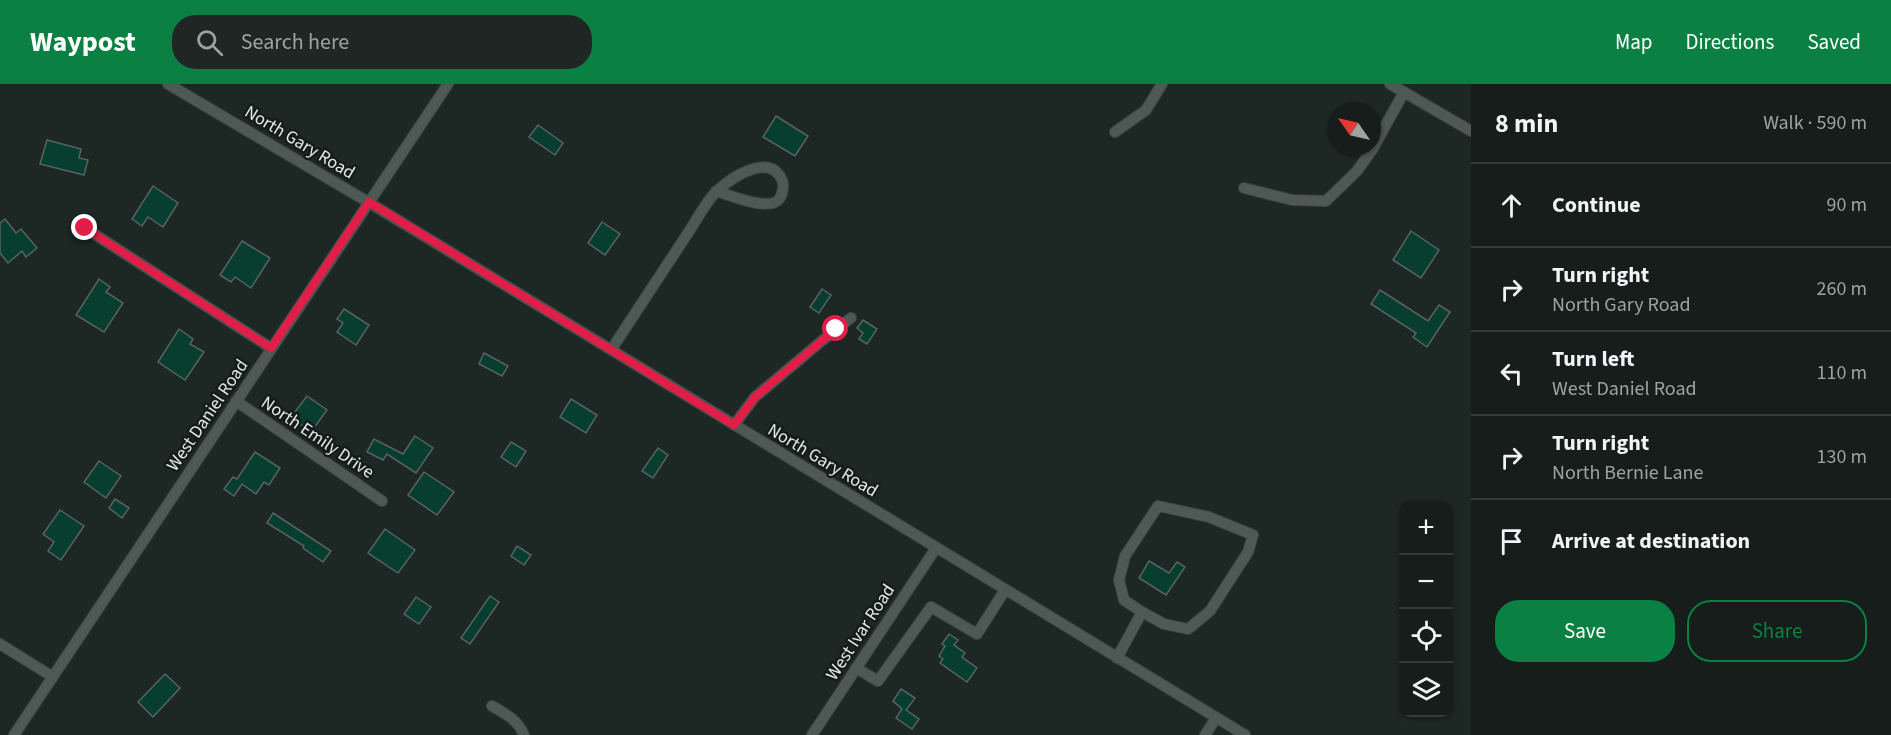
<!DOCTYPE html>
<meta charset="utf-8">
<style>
body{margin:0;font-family:"Source Sans 3",sans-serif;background:#1f2623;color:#f1f3f6}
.controls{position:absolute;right:18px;bottom:18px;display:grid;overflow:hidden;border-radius:12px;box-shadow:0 2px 4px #0004}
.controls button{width:54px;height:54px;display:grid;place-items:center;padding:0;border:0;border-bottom:2px solid #353b39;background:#161d1a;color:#f1f3f6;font:30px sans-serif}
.compass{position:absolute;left:1327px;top:18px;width:54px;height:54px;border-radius:50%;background:#161d1a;box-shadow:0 2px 4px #0004;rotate:304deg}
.stop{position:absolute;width:18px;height:18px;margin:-14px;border:4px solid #e11d48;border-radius:50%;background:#fff}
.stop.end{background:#e11d48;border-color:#fff;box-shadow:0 2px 6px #0008}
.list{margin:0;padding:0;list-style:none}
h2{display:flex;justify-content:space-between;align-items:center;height:78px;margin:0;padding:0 24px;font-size:26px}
h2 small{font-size:20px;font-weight:400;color:#9ea2a2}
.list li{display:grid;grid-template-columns:39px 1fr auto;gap:18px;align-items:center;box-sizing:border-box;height:84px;padding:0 24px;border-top:2px solid #353b39}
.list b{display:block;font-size:22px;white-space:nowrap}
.list p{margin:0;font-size:20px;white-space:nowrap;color:#9ea2a2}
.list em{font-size:20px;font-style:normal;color:#9ea2a2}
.actions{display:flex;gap:12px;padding:18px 24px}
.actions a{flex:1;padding:14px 0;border:2px solid #0b8043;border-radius:24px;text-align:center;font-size:21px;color:#0b8043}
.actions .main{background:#0b8043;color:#fff}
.icon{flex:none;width:33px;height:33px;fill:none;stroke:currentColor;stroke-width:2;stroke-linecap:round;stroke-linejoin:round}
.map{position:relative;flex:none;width:1471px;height:651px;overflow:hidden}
header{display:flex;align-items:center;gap:36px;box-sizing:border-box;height:84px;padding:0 30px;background:#0b8043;color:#fff}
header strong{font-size:28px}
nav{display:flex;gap:33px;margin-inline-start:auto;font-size:21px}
.search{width:420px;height:54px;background:#1f2623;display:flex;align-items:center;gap:15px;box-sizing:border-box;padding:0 21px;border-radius:24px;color:#9ea2a2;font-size:22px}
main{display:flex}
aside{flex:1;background:#161d1a}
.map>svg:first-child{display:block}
.building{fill:#083e2f;stroke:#58635f;stroke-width:1.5}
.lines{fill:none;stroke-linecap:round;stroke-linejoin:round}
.minor-casing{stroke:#3c4441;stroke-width:12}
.minor{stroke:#4e5854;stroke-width:10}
.route{stroke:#e11d48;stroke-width:8}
.labels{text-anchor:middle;stroke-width:5;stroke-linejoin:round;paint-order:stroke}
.street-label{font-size:18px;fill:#e3eae7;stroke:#141d1a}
</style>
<header>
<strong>Waypost</strong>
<div class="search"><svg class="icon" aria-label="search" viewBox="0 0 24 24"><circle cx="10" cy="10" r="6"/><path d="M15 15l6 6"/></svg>Search here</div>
<nav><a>Map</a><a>Directions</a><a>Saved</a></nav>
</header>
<main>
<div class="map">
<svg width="1471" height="651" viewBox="0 0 1471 651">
<rect width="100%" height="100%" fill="#1d2723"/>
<g class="building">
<polygon points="776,32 808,52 795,72 763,53"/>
<polygon points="538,41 563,59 555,71 529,53"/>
<polygon points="47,56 81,65 79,74 88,76 84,91 40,80"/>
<polygon points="153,102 178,119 163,143 148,133 142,142 132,135"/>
<polygon points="5,135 16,149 21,145 37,164 26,173 22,167 8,179 0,169 0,139"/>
<polygon points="602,138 620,150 605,171 588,159"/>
<polygon points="1411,147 1439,166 1421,194 1393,176"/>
<polygon points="242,157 270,174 251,204 235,193 231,198 220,191"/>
<polygon points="99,195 110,203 106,208 123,219 104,248 76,231"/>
<polygon points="822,205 831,211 819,229 810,223"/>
<polygon points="1380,206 1428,237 1439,221 1450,228 1427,263 1413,253 1416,249 1371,220"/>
<polygon points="344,225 369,241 356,261 337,248 343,239 337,235"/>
<polygon points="863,236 877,245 867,260 859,255 863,249 857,244"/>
<polygon points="179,245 193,255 190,260 204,268 185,296 158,278"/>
<polygon points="484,269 508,282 502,292 479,280"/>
<polygon points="307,312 327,326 311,348 291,333"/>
<polygon points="571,315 597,331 586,349 560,333"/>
<polygon points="415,352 433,364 416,389 387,370 383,376 367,368 374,355 403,370"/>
<polygon points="511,358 526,367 516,383 501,373"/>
<polygon points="658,364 668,371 653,394 642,387"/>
<polygon points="255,368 280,384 269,401 264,398 256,410 242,400 234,412 224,405 233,393 237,395"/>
<polygon points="99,377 121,392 106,414 84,398"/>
<polygon points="424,388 454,408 437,431 408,411"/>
<polygon points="115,415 129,424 122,434 109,424"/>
<polygon points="60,426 84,442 61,476 48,467 54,458 43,450"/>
<polygon points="273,429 331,467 323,478 303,464 304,462 267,439"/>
<polygon points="385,445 415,466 398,489 368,469"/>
<polygon points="517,462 531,471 524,481 511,472"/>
<polygon points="1149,477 1169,489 1177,478 1185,483 1166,511 1139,494"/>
<polygon points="490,512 499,518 470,560 461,554"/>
<polygon points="416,513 431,523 419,540 404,530"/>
<polygon points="949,550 958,556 954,561 965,569 962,573 977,584 967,598 940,579 943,575 939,572 945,562 942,560"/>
<polygon points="165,590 180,604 153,633 138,618"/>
<polygon points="901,605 915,614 906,626 919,635 912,645 896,634 902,625 893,617"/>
</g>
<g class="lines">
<defs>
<g id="minor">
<polyline points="168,0 368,118 1245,651"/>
<polyline points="1390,0 1471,47"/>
<polyline points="1115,48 1146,26 1162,0"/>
<polyline points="1244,104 1292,116 1326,117 1357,87 1372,66 1404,8"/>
<polyline points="85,144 271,264"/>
<path d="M611 266C636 228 661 190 686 152 695 139 706 117 717 107 732 93 770 68 782 96 784 100 783 109 780 114 771 129 730 111 716 107"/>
<polyline points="236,317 382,417"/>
<polyline points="734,341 755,313 836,245 851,234"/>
<polyline points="0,560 53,593"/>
<polyline points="1117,574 1142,528 1164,540 1188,545 1210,527 1248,468 1253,451 1209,433 1158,422 1125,472 1119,496 1124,516 1142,528"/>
<polyline points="856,584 878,597 931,523 977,550 1005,506"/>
<path d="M492 622C506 630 518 636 524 651"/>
<polyline points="14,651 448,0"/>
<polyline points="812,651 936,464"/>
<polyline points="1205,651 1216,634"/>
</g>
</defs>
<use href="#minor" class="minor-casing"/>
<use href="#minor" class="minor"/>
</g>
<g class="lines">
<polyline class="route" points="85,144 271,264 369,118 734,341 755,313 836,245"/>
</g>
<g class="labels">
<g class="street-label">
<text transform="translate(300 58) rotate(31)" y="6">North Gary Road</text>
<text transform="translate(207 331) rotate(-56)" y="6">West Daniel Road</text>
<text transform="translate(318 353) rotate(34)" y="6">North Emily Drive</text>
<text transform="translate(823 376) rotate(31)" y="6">North Gary Road</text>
<text transform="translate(860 548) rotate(-57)" y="6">West Ivar Road</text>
</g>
</g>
</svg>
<div class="controls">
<button>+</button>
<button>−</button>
<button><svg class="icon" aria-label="locate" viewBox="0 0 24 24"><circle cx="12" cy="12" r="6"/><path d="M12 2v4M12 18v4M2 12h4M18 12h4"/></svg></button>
<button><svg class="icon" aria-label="layers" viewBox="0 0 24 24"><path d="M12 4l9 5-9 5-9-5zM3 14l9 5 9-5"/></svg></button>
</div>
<svg class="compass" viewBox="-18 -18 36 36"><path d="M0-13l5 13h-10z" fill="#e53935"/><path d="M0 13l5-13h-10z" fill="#9ea2a2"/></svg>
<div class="stop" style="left:836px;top:245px"></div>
<div class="stop end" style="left:85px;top:144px"></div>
</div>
<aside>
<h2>8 min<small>Walk · 590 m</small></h2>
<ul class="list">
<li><svg class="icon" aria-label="ahead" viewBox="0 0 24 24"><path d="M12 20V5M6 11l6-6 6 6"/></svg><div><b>Continue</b></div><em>90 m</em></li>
<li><svg class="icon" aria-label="right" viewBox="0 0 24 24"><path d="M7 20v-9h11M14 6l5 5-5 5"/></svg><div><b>Turn right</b><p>North Gary Road</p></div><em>260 m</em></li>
<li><svg class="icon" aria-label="left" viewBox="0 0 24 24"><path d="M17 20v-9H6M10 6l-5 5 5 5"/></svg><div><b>Turn left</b><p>West Daniel Road</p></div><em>110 m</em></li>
<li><svg class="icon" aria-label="right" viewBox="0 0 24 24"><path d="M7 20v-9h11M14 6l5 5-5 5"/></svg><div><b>Turn right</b><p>North Bernie Lane</p></div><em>130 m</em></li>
<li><svg class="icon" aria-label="arrive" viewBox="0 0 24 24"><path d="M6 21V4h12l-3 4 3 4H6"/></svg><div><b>Arrive at destination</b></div></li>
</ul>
<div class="actions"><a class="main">Save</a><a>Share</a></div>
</aside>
</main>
